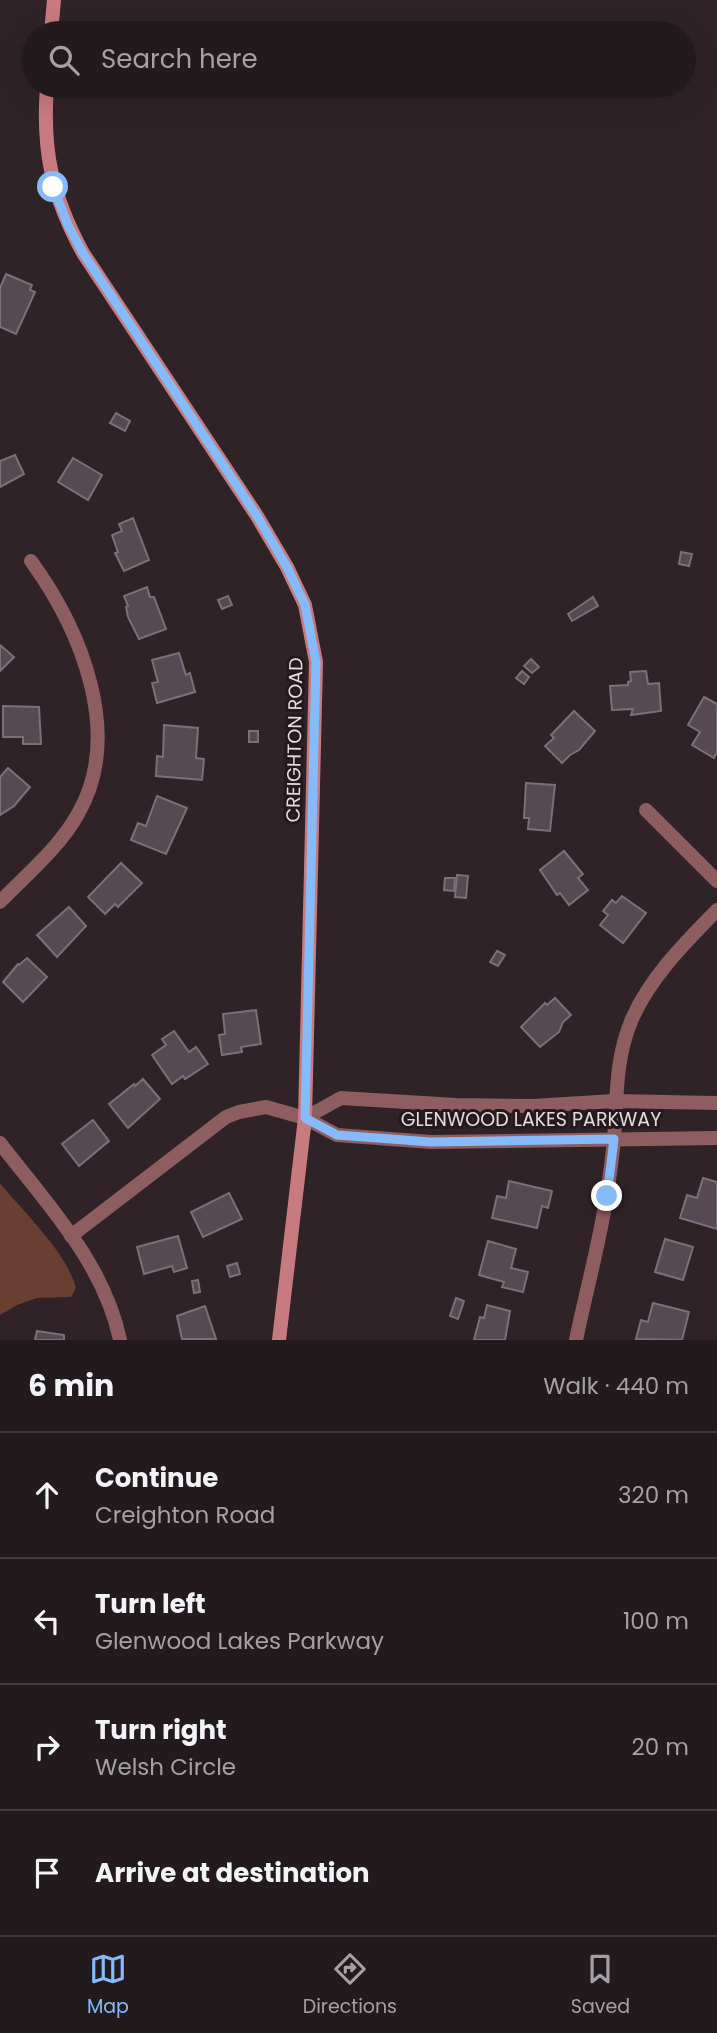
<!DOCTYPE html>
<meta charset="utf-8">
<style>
body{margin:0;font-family:Poppins,sans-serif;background:#2b2326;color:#f1f3f6}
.stop{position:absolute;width:21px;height:21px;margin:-16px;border:5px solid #85bbfb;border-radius:50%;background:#fff}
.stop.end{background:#85bbfb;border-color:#fff;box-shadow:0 2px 7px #0008}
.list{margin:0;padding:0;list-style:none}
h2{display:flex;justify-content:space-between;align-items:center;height:91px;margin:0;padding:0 28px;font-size:30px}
h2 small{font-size:23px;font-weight:400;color:#a3a1a4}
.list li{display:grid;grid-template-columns:46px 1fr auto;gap:21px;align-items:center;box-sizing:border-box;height:126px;padding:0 28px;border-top:2px solid #40383b}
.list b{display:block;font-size:26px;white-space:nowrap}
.list p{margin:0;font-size:23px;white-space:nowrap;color:#a3a1a4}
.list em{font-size:23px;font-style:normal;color:#a3a1a4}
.icon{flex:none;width:38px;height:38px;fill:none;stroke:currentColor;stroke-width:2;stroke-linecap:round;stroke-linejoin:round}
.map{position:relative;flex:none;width:717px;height:1340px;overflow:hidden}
.search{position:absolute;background:#231a1d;box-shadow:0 7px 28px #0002;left:21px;right:21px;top:21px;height:77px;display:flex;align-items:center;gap:18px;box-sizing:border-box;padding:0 24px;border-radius:38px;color:#a3a1a4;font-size:26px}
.sheet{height:595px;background:#231a1d}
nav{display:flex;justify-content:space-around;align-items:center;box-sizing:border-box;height:98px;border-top:2px solid #40383b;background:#231a1d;font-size:19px;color:#a3a1a4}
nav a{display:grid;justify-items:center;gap:4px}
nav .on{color:#85bbfb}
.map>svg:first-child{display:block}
.green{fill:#693f32}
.building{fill:#564a52;stroke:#7b6f78;stroke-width:2}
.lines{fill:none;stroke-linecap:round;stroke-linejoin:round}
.minor{stroke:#8e5d5f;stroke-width:14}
.secondary{stroke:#c87b7e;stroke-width:14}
.route{stroke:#85bbfb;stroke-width:9}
.labels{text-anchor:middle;stroke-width:6;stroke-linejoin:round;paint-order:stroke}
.street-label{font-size:19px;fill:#e4dbde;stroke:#25191d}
</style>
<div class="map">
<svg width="717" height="1340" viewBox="0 0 717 1340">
<rect width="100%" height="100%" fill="#2f2327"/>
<path class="green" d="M0 1183C24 1213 66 1251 76 1288L71 1297 37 1298 17 1305 0 1315Z"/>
<g class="building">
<polygon points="6,274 32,285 30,290 35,292 16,334 0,327 0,288"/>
<polygon points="116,413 130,421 125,431 110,423"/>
<polygon points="15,455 24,474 0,487 0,461"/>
<polygon points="73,458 102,475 88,500 58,482"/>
<polygon points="133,518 149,560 124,571 115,553 118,552 112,535 122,531 119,524"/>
<polygon points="681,552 692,554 689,566 679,564"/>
<polygon points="147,587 150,597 154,597 166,629 139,639 128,617 126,607 128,606 124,596"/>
<polygon points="228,596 232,605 222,609 218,600"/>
<polygon points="593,597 598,606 572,621 568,614"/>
<polygon points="0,645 14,657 0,671"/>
<polygon points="179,653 186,675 190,673 195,692 157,703 152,683 158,682 152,660"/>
<polygon points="531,659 539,667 532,673 524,666"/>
<polygon points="522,671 529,677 524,684 516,678"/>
<polygon points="646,671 648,684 659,683 661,711 631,715 633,709 612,710 610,686 628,685 628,682 631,681 630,672"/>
<polygon points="704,697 717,704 717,752 714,758 692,745 700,732 688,725"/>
<polygon points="3,706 39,707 41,744 23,744 23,737 3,737"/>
<polygon points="574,711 595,731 579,750 570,755 562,763 545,746 554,738 551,735"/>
<polygon points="164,725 198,728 196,758 204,759 202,780 156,776 157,756 163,757"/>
<rect x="249" y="731" width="9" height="11"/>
<polygon points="8,768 30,787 14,806 0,815 0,777"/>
<polygon points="526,783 555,785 550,831 528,829 529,818 524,818"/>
<polygon points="157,796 187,808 166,854 131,840 138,823 146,826"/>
<polygon points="564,851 583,874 578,878 588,890 569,905 560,893 557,895 540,870"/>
<polygon points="121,863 142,883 118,907 115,904 105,914 88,897"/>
<polygon points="457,875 468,876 466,898 455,897"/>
<polygon points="445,878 455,878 454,891 444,890"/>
<polygon points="622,896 646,913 623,943 600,925 608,915 603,911 612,900 616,903"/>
<polygon points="69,907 86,926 57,957 37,935"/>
<polygon points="497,951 505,955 498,966 490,962"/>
<polygon points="27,958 47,977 23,1002 3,982 18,964 19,965"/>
<polygon points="555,998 571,1015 563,1022 559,1032 540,1047 521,1027 545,1003 547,1005"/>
<polygon points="256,1010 261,1044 241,1047 242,1052 222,1055 219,1035 225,1034 223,1014"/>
<polygon points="174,1031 189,1052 196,1047 208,1064 185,1079 183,1076 172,1084 152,1055 166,1045 162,1039"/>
<polygon points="143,1079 160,1099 128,1128 109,1104 134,1084 135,1086"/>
<polygon points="93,1120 109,1141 79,1166 62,1144"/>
<polygon points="703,1178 717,1182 717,1229 680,1218 687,1195 697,1198"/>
<polygon points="509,1181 552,1191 548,1208 542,1206 537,1228 492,1218 497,1196 506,1198"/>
<polygon points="229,1193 242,1219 203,1237 191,1212"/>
<polygon points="178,1236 187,1268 174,1272 172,1266 144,1274 137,1247"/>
<polygon points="665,1239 693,1247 683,1280 655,1272"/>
<polygon points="488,1241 516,1249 511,1268 528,1272 523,1292 502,1287 504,1282 479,1275"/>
<polygon points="237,1263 240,1274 230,1277 227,1266"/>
<polygon points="198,1280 200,1292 194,1293 192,1281"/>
<polygon points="456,1298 464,1301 458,1319 450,1316"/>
<polygon points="653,1303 689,1312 682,1340 636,1339 641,1320 648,1322"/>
<polygon points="487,1305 510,1311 505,1340 474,1340 480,1317 484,1318"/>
<polygon points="205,1306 216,1339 182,1339 177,1316"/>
<polygon points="37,1331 64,1335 64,1340 35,1340"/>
</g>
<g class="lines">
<g class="minor">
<polyline points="646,810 717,881"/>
<path d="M0 902C27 874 59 848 78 814 124 734 81 630 31 561"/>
<polyline points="305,1118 341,1098 456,1105 533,1106 614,1101 717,1103"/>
<path d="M0 1143C47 1204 104 1263 120 1340"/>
<polyline points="71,1236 226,1117 239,1112 266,1107 305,1118 337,1135 431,1142 717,1138"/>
<path d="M576 1340C586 1291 600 1242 607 1193 610 1176 612 1158 614 1140 617 1099 615 1058 632 1019 651 976 685 943 717 910"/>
</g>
<g class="secondary">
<polyline points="51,33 54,0"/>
<path d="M47 86C42 151 52 196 83 253L257 516 287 567 305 605 316 662 305 1118 279 1340"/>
</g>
</g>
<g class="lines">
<polyline class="route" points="53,187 68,225 83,253 257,516 287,567 305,605 316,662 305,1118 337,1135 431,1142 614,1139 607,1196"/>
</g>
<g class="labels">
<g class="street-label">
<text transform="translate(294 740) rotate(-89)" y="7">CREIGHTON ROAD</text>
<text x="531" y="1126">GLENWOOD LAKES PARKWAY</text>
</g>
</g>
</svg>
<div class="stop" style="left:53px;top:187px"></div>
<div class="stop end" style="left:607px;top:1196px"></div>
<div class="search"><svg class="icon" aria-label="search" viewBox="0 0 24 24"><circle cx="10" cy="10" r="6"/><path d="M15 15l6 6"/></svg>Search here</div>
</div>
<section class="sheet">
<h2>6 min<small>Walk · 440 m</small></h2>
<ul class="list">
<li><svg class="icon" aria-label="ahead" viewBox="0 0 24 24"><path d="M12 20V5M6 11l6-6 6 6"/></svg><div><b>Continue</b><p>Creighton Road</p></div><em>320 m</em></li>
<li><svg class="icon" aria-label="left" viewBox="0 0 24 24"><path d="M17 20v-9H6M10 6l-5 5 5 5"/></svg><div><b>Turn left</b><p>Glenwood Lakes Parkway</p></div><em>100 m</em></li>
<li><svg class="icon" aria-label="right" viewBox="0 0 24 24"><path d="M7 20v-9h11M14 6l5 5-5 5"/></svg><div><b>Turn right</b><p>Welsh Circle</p></div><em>20 m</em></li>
<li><svg class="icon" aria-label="arrive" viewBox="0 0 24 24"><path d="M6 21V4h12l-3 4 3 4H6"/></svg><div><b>Arrive at destination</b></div></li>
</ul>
</section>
<nav>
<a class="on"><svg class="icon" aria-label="map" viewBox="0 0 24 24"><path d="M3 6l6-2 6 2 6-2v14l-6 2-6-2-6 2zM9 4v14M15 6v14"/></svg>Map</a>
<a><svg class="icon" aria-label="directions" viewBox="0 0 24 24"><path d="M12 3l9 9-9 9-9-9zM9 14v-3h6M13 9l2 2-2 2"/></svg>Directions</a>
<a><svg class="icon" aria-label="saved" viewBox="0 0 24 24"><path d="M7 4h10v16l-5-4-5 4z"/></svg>Saved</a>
</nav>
